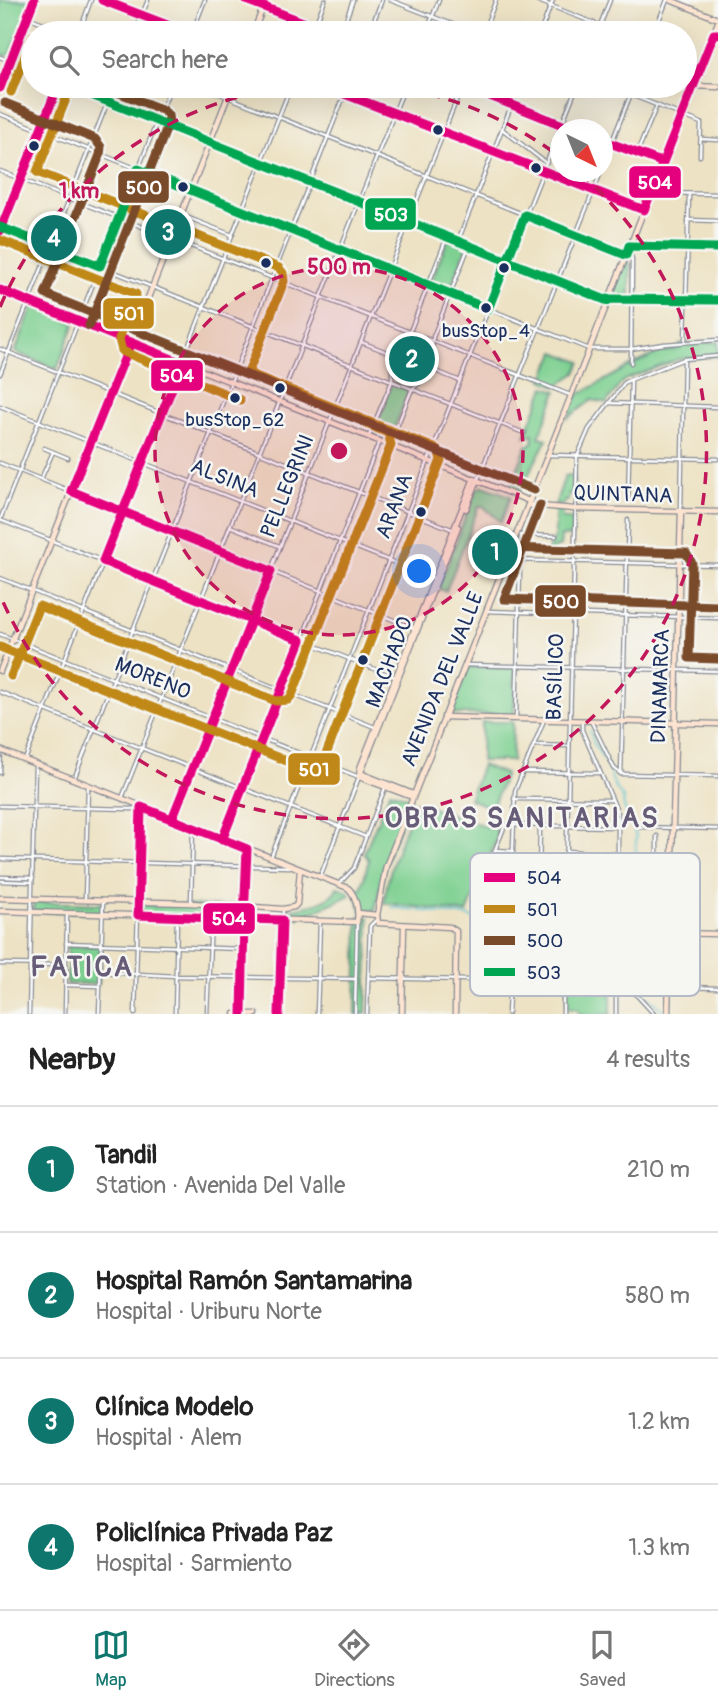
<!DOCTYPE html>
<meta charset="utf-8">
<style>
body{margin:0;font-family:Pangolin,sans-serif;background:#f6f6f6;color:#222}
.compass{position:absolute;left:550px;top:119px;width:63px;height:63px;border-radius:50%;background:#fff;box-shadow:0 7px 28px #0002;rotate:137deg}
.you{position:absolute;left:420px;top:572px;width:24px;height:24px;margin:-18px;border:5px solid #fff;border-radius:50%;background:#1a73e8;box-shadow:0 0 0 10px #1a73e833}
.badge{display:grid;place-items:center;width:46px;height:46px;border-radius:50%;background:#0f766e;color:#fff;font-size:23px;font-weight:700}
.pin{position:absolute;translate:-50% -50%;border:4px solid #fff;box-shadow:0 2px 7px #0006}
.list{margin:0;padding:0;list-style:none}
h2{display:flex;justify-content:space-between;align-items:center;height:91px;margin:0;padding:0 28px;font-size:30px}
h2 small{font-size:23px;font-weight:400;color:#767676}
.list li{display:grid;grid-template-columns:46px 1fr auto;gap:21px;align-items:center;box-sizing:border-box;height:126px;padding:0 28px;border-top:2px solid #e0e0e0}
.list b{display:block;font-size:26px;white-space:nowrap}
.list p{margin:0;font-size:23px;white-space:nowrap;color:#767676}
.list em{font-size:23px;font-style:normal;color:#767676}
.icon{flex:none;width:38px;height:38px;fill:none;stroke:currentColor;stroke-width:2;stroke-linecap:round;stroke-linejoin:round}
.map{position:relative;flex:none;width:718px;height:1014px;overflow:hidden}
.search{position:absolute;background:#fff;box-shadow:0 7px 28px #0002;left:21px;right:21px;top:21px;height:77px;display:flex;align-items:center;gap:18px;box-sizing:border-box;padding:0 24px;border-radius:38px;color:#767676;font-size:26px}
.sheet{height:595px;background:#fff}
nav{display:flex;justify-content:space-around;align-items:center;box-sizing:border-box;height:98px;border-top:2px solid #e0e0e0;background:#fff;font-size:19px;color:#767676}
nav a{display:grid;justify-items:center;gap:4px}
nav .on{color:#0f766e}
.map>svg:first-child{display:block}
.green{fill:#7ed091;stroke:#4c8078;stroke-width:2}
.lines{fill:none;stroke-linecap:round;stroke-linejoin:round}
.stream{stroke:#58c5d0;stroke-width:2}
.street-casing{stroke:#848891;stroke-width:5}
.secondary-casing{stroke:#848891;stroke-width:7}
.street{stroke:#fff;stroke-width:2.5}
.secondary{stroke:#fde4d1;stroke-width:4.5}
.bus-1-casing{stroke:#f6f6f2;stroke-width:14}
.bus-2-casing{stroke:#f6f6f2;stroke-width:14}
.bus-3-casing{stroke:#f6f6f2;stroke-width:14}
.bus-4-casing{stroke:#f6f6f2;stroke-width:14}
.bus-1{stroke:#e5007d;stroke-width:9}
.bus-2{stroke:#c08818;stroke-width:9}
.bus-3{stroke:#7a4b2a;stroke-width:9}
.bus-4{stroke:#00a651;stroke-width:9}
.ring{fill:none;stroke:#c2185b;stroke-width:3.5;stroke-dasharray:12 9}
.bus-dot{fill:#1b2f5e;stroke:#f6f6f2;stroke-width:2.5}
.labels{text-anchor:middle;stroke-width:5;stroke-linejoin:round;paint-order:stroke}
.bus-label{font-size:19px;fill:#1b2f5e;stroke:#f6f6f2}
.street-label{font-size:21px;fill:#1b2f5e;stroke:#f6f6f2}
.district-label{font-size:28px;font-weight:bold;letter-spacing:2px;fill:#665c78;stroke:#f6f6f2}
.key{fill:#f6f6f2;stroke:#b4bac6;stroke-width:2}
.key-label{font-size:19px;fill:#1b2f5e}
.centre{fill:#c2185b;stroke:#f6f6f2;stroke-width:3.5}
.ring-label{font-size:21px;text-anchor:middle;font-weight:bold;fill:#c2185b;stroke:#f6f6f2;stroke-width:5;stroke-linejoin:round;paint-order:stroke}
.line-badge{stroke:#f6f6f2;stroke-width:2.5}
.badge-label{font-size:19px;text-anchor:middle;font-weight:bold;fill:#fff}
</style>
<div class="map">
<svg width="718" height="1014" viewBox="0 0 718 1014">
<rect width="100%" height="100%" fill="#f6f6f2"/>
<filter id="ink" filterUnits="userSpaceOnUse"><feTurbulence type="fractalNoise" baseFrequency=".0143" numOctaves="2"/><feDisplacementMap in="SourceGraphic" scale="14" xChannelSelector="R" yChannelSelector="G"/><feConvolveMatrix kernelMatrix="1 2 1 2 8 2 1 2 1" color-interpolation-filters="sRGB"/></filter>
<filter id="wash" filterUnits="userSpaceOnUse"><feTurbulence type="fractalNoise" baseFrequency=".00686" numOctaves="4" result="noise"/><feDisplacementMap in="SourceGraphic" scale="28" xChannelSelector="R" yChannelSelector="G"/><feGaussianBlur stdDeviation="1.57" result="paint"/><feColorMatrix in="noise" values="0 0 0 0 0 0 0 0 0 0 0 0 0 0 0 0 0 1.4 0 .05"/><feComposite in="paint" operator="in"/></filter>
<g filter="url(#wash)">
<rect width="100%" height="100%" fill="#ede2c4"/>
<g class="green">
<polygon points="0,0 31,0 11,53 7,56 0,54"/>
<polygon points="448,239 467,246 449,292 430,284"/>
<polygon points="630,255 630,294 628,296 621,297 615,293 615,288"/>
<polygon points="33,306 75,323 57,369 15,352"/>
<polygon points="718,342 718,356 679,359 624,380 606,403 592,400 568,418 578,395 634,364 661,352 679,349 680,344"/>
<polygon points="555,352 581,362 576,373 557,386 543,380"/>
<polygon points="392,383 410,389 389,442 371,435"/>
<polygon points="545,387 557,391 539,437 547,439 519,493 510,488 526,447 533,442 533,434 525,436"/>
<polygon points="569,475 574,477 574,493 569,493 568,501 564,501 564,505 555,505 565,476"/>
<polygon points="483,486 511,496 501,522 483,506 479,506 446,591 438,589 476,489"/>
<polygon points="555,510 562,511 562,519 573,519 572,537 561,536 560,547 556,547 549,558 544,558 555,537"/>
<polygon points="469,667 515,668 514,715 450,714"/>
<polygon points="482,722 513,722 512,761 481,761"/>
<polygon points="482,765 505,774 492,808 469,799"/>
<polygon points="390,791 411,798 385,864 375,910 361,911 356,893 356,888 361,889 369,860 364,853"/>
<path d="M415 802 500 831 467 913 384 903C388 868 403 835 415 802Z"/>
<path d="M337 887 347 890 350 895 310 913 300 914V918H285L286 910C301 908 333 902 337 887Z"/>
<polygon points="34,902 102,904 102,913 33,911"/>
<polygon points="140,904 242,907 242,917 139,914"/>
<polygon points="363,916 369,917 366,1013 356,1014 358,922 359,917"/>
<polygon points="68,946 100,946 99,984 67,984"/>
<polygon points="567,986 598,987 611,994 611,1014 580,1014 578,1009 567,1007"/>
</g>
<g class="lines">
<g class="stream">
<polyline points="590,731 595,746 607,764 615,787 623,798 624,807 636,836 636,861 642,884 631,930 635,968 632,982"/>
<polyline points="392,907 468,916 543,951 633,984 667,1013"/>
</g>
</g>
</g>
<g filter="url(#ink)">
<g class="lines">
<defs>
<g id="street">
<polyline points="102,0 188,33"/>
<polyline points="246,0 331,33"/>
<polyline points="390,0 475,33"/>
<polyline points="536,0 619,33"/>
<polyline points="28,17 68,33"/>
<polyline points="79,33 91,0"/>
<polyline points="135,33 148,0"/>
<polyline points="192,33 205,0"/>
<polyline points="312,33 325,0"/>
<polyline points="341,33 353,0"/>
<polyline points="369,33 382,0"/>
<polyline points="426,33 439,0"/>
<polyline points="483,33 496,0"/>
<polyline points="540,33 553,0"/>
<polyline points="597,33 610,0"/>
<polyline points="654,33 667,0"/>
<polyline points="0,57 33,71"/>
<polyline points="685,59 701,65"/>
<polyline points="69,86 608,301"/>
<polyline points="200,86 626,255"/>
<polyline points="324,86 644,210"/>
<polyline points="465,86 576,130"/>
<polyline points="609,86 701,123 700,156"/>
<polyline points="0,88 34,0"/>
<polyline points="0,114 589,349 631,349 664,344 718,340"/>
<polyline points="502,129 546,163"/>
<polyline points="701,139 718,140"/>
<polyline points="602,140 661,162"/>
<polyline points="637,153 657,105"/>
<polyline points="602,167 634,86"/>
<polyline points="0,171 570,395"/>
<polyline points="651,193 718,194"/>
<polyline points="181,215 232,235"/>
<polyline points="688,220 718,221"/>
<polyline points="0,227 524,433"/>
<polyline points="0,231 58,86"/>
<polyline points="458,241 519,86"/>
<polyline points="685,341 689,194"/>
<polyline points="361,342 392,354"/>
<polyline points="0,349 454,530"/>
<polyline points="631,363 632,259 629,246 718,248"/>
<polyline points="431,369 460,381"/>
<polyline points="0,374 114,86"/>
<polyline points="609,403 718,407"/>
<polyline points="0,406 433,578"/>
<polyline points="369,436 392,381 392,354 411,329 447,237"/>
<polyline points="390,444 412,389 422,381 430,369 433,337 469,246"/>
<polyline points="44,448 68,458"/>
<polyline points="550,455 718,459"/>
<polyline points="0,463 416,629"/>
<polyline points="41,479 53,452"/>
<polyline points="478,479 601,172"/>
<polyline points="628,501 631,379"/>
<polyline points="681,509 684,359"/>
<polyline points="0,520 171,86"/>
<polyline points="0,520 397,678"/>
<polyline points="230,526 279,546"/>
<polyline points="521,535 556,536"/>
<polyline points="508,560 718,565"/>
<polyline points="0,578 377,728"/>
<polyline points="486,611 718,618"/>
<polyline points="0,634 359,777 320,877"/>
<polyline points="466,665 718,671"/>
<polyline points="0,692 366,837"/>
<polyline points="516,717 521,535"/>
<polyline points="582,721 582,730 618,813 618,877 485,875 505,825 618,827"/>
<polyline points="591,721 614,768 621,774"/>
<polyline points="534,745 569,746"/>
<polyline points="25,760 291,86"/>
<polyline points="523,772 600,773"/>
<polyline points="0,773 1,750"/>
<polyline points="621,774 628,520"/>
<polyline points="621,774 718,776"/>
<polyline points="74,779 348,86"/>
<polyline points="122,798 405,86"/>
<polyline points="514,799 612,800"/>
<polyline points="0,806 132,809 141,807 135,1014"/>
<polyline points="173,818 462,86"/>
<polyline points="640,827 718,829"/>
<polyline points="657,836 657,878 661,881 671,882"/>
<polyline points="223,840 379,442"/>
<polyline points="495,850 513,851"/>
<polyline points="566,851 618,854"/>
<polyline points="271,857 577,86"/>
<polyline points="0,859 290,867"/>
<polyline points="512,875 515,791 544,720"/>
<polyline points="539,876 540,824"/>
<polyline points="0,877 33,878"/>
<polyline points="646,880 658,880"/>
<polyline points="0,881 32,882"/>
<polyline points="338,885 354,868 385,788"/>
<polyline points="85,900 88,786"/>
<polyline points="191,903 193,827"/>
<polyline points="554,915 564,903 566,877 577,457 589,429 625,382 684,359 718,356"/>
<polyline points="66,943 243,949"/>
<polyline points="0,964 66,965"/>
<polyline points="101,972 176,976 355,979"/>
<polyline points="368,978 616,983 631,989 654,1014"/>
<polyline points="616,983 616,1014"/>
<polyline points="66,985 100,986"/>
<polyline points="648,986 718,988"/>
<polyline points="29,1014 35,764"/>
<polyline points="65,1014 67,913"/>
<polyline points="99,1014 103,902"/>
<polyline points="175,1014 177,916"/>
<polyline points="207,1014 211,918"/>
<polyline points="279,1014 283,909"/>
<polyline points="317,1014 320,923"/>
<polyline points="355,1014 357,922"/>
<polyline points="367,1014 370,926 376,920"/>
<polyline points="508,1014 511,955"/>
<polyline points="563,1014 563,982"/>
</g>
<g id="secondary">
<polyline points="670,0 718,19"/>
<polyline points="253,33 266,0"/>
<polyline points="692,86 718,87"/>
<polyline points="0,290 529,501"/>
<polyline points="608,299 718,300"/>
<polyline points="528,505 574,509 718,512"/>
<polyline points="466,509 477,482"/>
<polyline points="0,671 232,86"/>
<polyline points="444,717 718,724"/>
<path d="M0 750 348 888C356 895 359 911 357 922L0 911"/>
<polyline points="361,772 458,527"/>
<polyline points="360,773 413,794"/>
<polyline points="412,797 359,777 360,768 474,478"/>
<polyline points="0,898 191,903 283,909 294,907 297,904 300,870"/>
<polyline points="358,913 377,915"/>
<polyline points="670,933 718,934"/>
<polyline points="235,1014 256,1014"/>
<polyline points="242,1014 247,849"/>
<polyline points="402,1014 404,926"/>
<polyline points="455,1014 456,931 450,927 378,923 377,915 386,866 718,22"/>
<polyline points="668,1014 681,511"/>
</g>
</defs>
<use href="#street" class="street-casing"/>
<use href="#secondary" class="secondary-casing"/>
<use href="#street" class="street"/>
<use href="#secondary" class="secondary"/>
<defs>
<g id="bus-1">
<polyline points="102,0 188,33"/>
<polyline points="246,0 331,33"/>
<polyline points="324,86 644,210 714,34 718,34"/>
<polyline points="465,86 575,130"/>
<polyline points="0,88 34,0"/>
<polyline points="602,140 661,162"/>
<polyline points="0,231 58,86"/>
<polyline points="0,290 182,363 103,561 301,640 222,840"/>
<polyline points="131,342 71,491 271,571 172,819"/>
<polygon points="141,807 247,849 244,919 138,915"/>
<polyline points="244,919 282,920 279,1014"/>
<polyline points="242,1014 244,919"/>
</g>
<g id="bus-2">
<polyline points="11,92 33,36"/>
<polyline points="0,240 136,294 119,339 122,351 240,400"/>
<polyline points="0,647 307,769 317,769 323,762 441,460 439,452 434,448 248,373 284,281 283,273 279,268 37,172 69,91"/>
<polyline points="11,676 39,606 276,701 288,700 292,695 391,445 388,433 367,424"/>
</g>
<g id="bus-3">
<polyline points="5,103 95,139 101,147 100,155 45,294 534,490"/>
<polyline points="89,326 169,122 168,115 163,110 102,86"/>
<polyline points="540,505 504,599 718,606"/>
<polyline points="506,548 686,553 692,563 689,658 718,659"/>
</g>
<g id="bus-4">
<polyline points="69,86 608,301 608,299 718,300"/>
<polyline points="0,227 100,266 138,169 488,309 525,215 626,255 629,246 718,248"/>
</g>
</defs>
<use href="#bus-1" class="bus-1-casing"/>
<use href="#bus-2" class="bus-2-casing"/>
<use href="#bus-3" class="bus-3-casing"/>
<use href="#bus-4" class="bus-4-casing"/>
<use href="#bus-1" class="bus-1"/>
<use href="#bus-2" class="bus-2"/>
<use href="#bus-3" class="bus-3"/>
<use href="#bus-4" class="bus-4"/>
</g>
</g>
<circle cx="339" cy="451" r="184" fill="#c2185b" fill-opacity=".12"/>
<g class="ring">
<circle cx="339" cy="451" r="184"/>
<path d="M0 307A368 368 0 0 1 291 86M387 86A368 368 0 0 1 560 157M580 173A368 368 0 1 1 0 595"/>
</g>
<g class="bus-dot">
<circle cx="438" cy="130" r="6"/>
<circle cx="34" cy="146" r="6"/>
<circle cx="536" cy="168" r="6"/>
<circle cx="183" cy="187" r="6"/>
<circle cx="266" cy="263" r="6"/>
<circle cx="504" cy="268" r="6"/>
<circle cx="486" cy="308" r="6"/>
<circle cx="280" cy="388" r="6"/>
<circle cx="235" cy="398" r="6"/>
<circle cx="421" cy="512" r="6"/>
<circle cx="363" cy="660" r="6"/>
</g>
<g class="labels">
<g class="bus-label">
<text x="486" y="337">busStop_4</text>
<text x="235" y="426">busStop_62</text>
</g>
<g class="street-label">
<text transform="translate(225 478) rotate(22)" y="7">ALSINA</text>
<text transform="translate(287 486) rotate(-68)" y="7">PELLEGRINI</text>
<text transform="translate(623 494) rotate(2)" y="7">QUINTANA</text>
<text transform="translate(394 506) rotate(-69)" y="7">ARANA</text>
<text transform="translate(389 662) rotate(-69)" y="7">MACHADO</text>
<text transform="translate(555 677) rotate(-88)" y="7">BASÍLICO</text>
<text transform="translate(153 678) rotate(22)" y="7">MORENO</text>
<text transform="translate(442 679) rotate(-68)" y="7">AVENIDA DEL VALLE</text>
<text transform="translate(660 686) rotate(-88)" y="7">DINAMARCA</text>
</g>
<g class="district-label">
<text x="522" y="827">OBRAS SANITARIAS</text>
<text x="82" y="976">FATICA</text>
</g>
</g>
<rect x="470" y="853" width="230" height="143" rx="10" class="key"/>
<rect x="484" y="873" width="31" height="9" fill="#e5007d"/>
<rect x="484" y="905" width="31" height="8" fill="#c08818"/>
<rect x="484" y="936" width="31" height="9" fill="#7a4b2a"/>
<rect x="484" y="968" width="31" height="8" fill="#00a651"/>
<g class="key-label">
<text x="527" y="884">504</text>
<text x="527" y="916">501</text>
<text x="527" y="947">500</text>
<text x="527" y="979">503</text>
</g>
<circle cx="339" cy="451" r="10" class="centre"/>
<g class="ring-label">
<text x="79" y="198">1 km</text>
<text x="339" y="274">500 m</text>
</g>
<g class="line-badge">
<rect x="628" y="165" width="54" height="34" rx="7" fill="#e5007d"/>
<rect x="117" y="170" width="53" height="34" rx="7" fill="#7a4b2a"/>
<rect x="364" y="197" width="53" height="34" rx="7" fill="#00a651"/>
<rect x="102" y="297" width="53" height="33" rx="7" fill="#c08818"/>
<rect x="150" y="359" width="54" height="33" rx="7" fill="#e5007d"/>
<rect x="534" y="584" width="53" height="34" rx="7" fill="#7a4b2a"/>
<rect x="287" y="752" width="54" height="34" rx="7" fill="#c08818"/>
<rect x="202" y="902" width="54" height="33" rx="7" fill="#e5007d"/>
</g>
<g class="badge-label">
<text x="655" y="189">504</text>
<text x="144" y="194">500</text>
<text x="391" y="221">503</text>
<text x="129" y="320">501</text>
<text x="177" y="382">504</text>
<text x="561" y="608">500</text>
<text x="314" y="776">501</text>
<text x="229" y="925">504</text>
</g>
</svg>
<svg class="compass" viewBox="-18 -18 36 36"><path d="M0-13l5 13h-10z" fill="#e53935"/><path d="M0 13l5-13h-10z" fill="#767676"/></svg>
<div class="you"></div>
<div class="pin badge" style="left:495px;top:552px">1</div>
<div class="pin badge" style="left:412px;top:359px">2</div>
<div class="pin badge" style="left:168px;top:232px">3</div>
<div class="pin badge" style="left:54px;top:238px">4</div>
<div class="search"><svg class="icon" aria-label="search" viewBox="0 0 24 24"><circle cx="10" cy="10" r="6"/><path d="M15 15l6 6"/></svg>Search here</div>
</div>
<section class="sheet">
<h2>Nearby<small>4 results</small></h2>
<ul class="list">
<li><span class="badge">1</span><div><b>Tandil</b><p>Station · Avenida Del Valle</p></div><em>210 m</em></li>
<li><span class="badge">2</span><div><b>Hospital Ramón Santamarina</b><p>Hospital · Uriburu Norte</p></div><em>580 m</em></li>
<li><span class="badge">3</span><div><b>Clínica Modelo</b><p>Hospital · Alem</p></div><em>1.2 km</em></li>
<li><span class="badge">4</span><div><b>Policlínica Privada Paz</b><p>Hospital · Sarmiento</p></div><em>1.3 km</em></li>
</ul>
</section>
<nav>
<a class="on"><svg class="icon" aria-label="map" viewBox="0 0 24 24"><path d="M3 6l6-2 6 2 6-2v14l-6 2-6-2-6 2zM9 4v14M15 6v14"/></svg>Map</a>
<a><svg class="icon" aria-label="directions" viewBox="0 0 24 24"><path d="M12 3l9 9-9 9-9-9zM9 14v-3h6M13 9l2 2-2 2"/></svg>Directions</a>
<a><svg class="icon" aria-label="saved" viewBox="0 0 24 24"><path d="M7 4h10v16l-5-4-5 4z"/></svg>Saved</a>
</nav>
